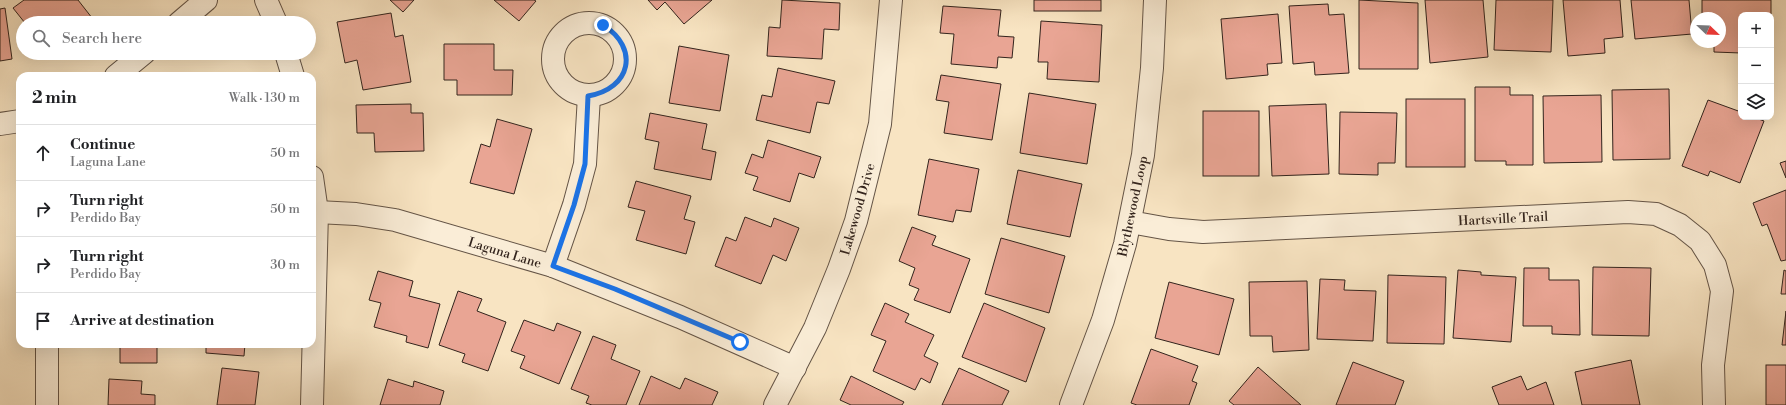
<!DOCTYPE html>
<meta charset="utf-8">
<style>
body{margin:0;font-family:"Libre Bodoni",serif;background:#f6f6f6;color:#202124}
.controls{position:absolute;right:12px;top:12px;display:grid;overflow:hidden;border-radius:8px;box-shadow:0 4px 16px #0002}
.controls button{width:36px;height:36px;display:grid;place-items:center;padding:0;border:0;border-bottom:1px solid #e0e0e0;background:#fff;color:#202124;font:20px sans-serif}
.compass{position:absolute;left:1690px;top:12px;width:36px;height:36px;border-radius:50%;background:#fff;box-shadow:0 4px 16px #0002;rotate:113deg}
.stop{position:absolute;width:12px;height:12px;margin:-9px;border:3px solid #1a73e8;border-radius:50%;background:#fff}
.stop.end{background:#1a73e8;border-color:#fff;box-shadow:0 1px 4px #0008}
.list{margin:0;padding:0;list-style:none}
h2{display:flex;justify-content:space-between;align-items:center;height:52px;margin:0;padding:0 16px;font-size:17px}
h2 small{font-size:13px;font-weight:400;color:#757577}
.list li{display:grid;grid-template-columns:26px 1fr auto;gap:12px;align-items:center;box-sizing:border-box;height:56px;padding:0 16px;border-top:1px solid #e0e0e0}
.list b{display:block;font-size:15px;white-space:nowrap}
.list p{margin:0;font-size:13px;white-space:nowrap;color:#757577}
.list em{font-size:13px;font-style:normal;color:#757577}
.icon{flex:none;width:22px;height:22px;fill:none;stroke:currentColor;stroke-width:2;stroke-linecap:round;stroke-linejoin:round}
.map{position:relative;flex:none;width:1786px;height:405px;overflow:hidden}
.search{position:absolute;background:#fff;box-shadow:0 4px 16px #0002;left:16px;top:16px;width:300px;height:44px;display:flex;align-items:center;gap:10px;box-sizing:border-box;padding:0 14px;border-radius:22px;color:#757577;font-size:15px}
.panel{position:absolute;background:#fff;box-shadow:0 4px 16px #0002;left:16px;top:72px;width:300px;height:276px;border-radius:12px}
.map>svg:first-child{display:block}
.building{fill:#e9a594;stroke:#33241d}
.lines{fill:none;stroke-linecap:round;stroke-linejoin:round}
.minor-casing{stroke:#645446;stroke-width:24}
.minor{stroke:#faedd7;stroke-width:22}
.route{stroke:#1a73e8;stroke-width:5}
.labels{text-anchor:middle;stroke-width:3;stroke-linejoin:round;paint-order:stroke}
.street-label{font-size:13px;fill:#33241d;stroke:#faedd7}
</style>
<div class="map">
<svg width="1786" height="405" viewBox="0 0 1786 405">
<rect width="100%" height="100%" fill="#f8e4c2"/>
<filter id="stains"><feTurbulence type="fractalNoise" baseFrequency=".005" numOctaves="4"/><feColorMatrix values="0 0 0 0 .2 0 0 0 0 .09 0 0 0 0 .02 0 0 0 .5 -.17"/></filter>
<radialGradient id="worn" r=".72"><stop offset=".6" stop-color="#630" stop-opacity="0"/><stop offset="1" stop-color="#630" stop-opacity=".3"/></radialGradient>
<g class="building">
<polygon points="24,0 78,0 96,23 25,23 13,8"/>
<polygon points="390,0 414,0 403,12"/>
<polygon points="494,0 534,0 536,1 519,21"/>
<polygon points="648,0 712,0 684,24 665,2 657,10"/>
<polygon points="782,0 840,3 839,30 824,29 822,59 767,56 769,27 780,28"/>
<rect x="1034" y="0" width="67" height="11"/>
<polygon points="1359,0 1418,3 1418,69 1359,69"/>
<polygon points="1425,0 1483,0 1488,57 1430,63"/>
<polygon points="1496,0 1553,0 1551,52 1494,50"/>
<polygon points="1563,0 1620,0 1623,37 1604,39 1605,53 1568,56"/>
<polygon points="1631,0 1689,0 1692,34 1635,39"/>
<polygon points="1702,0 1771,0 1771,15 1741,15 1741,53 1714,52 1714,42 1720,42 1720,18 1702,16"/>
<polygon points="1328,4 1329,15 1344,14 1349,73 1315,75 1314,62 1293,64 1289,6"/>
<polygon points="943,6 1001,10 998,36 1014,37 1012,58 998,57 997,68 951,64 954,34 940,33"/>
<polygon points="5,8 12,59 0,61 0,9"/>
<polygon points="391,13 395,37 403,35 411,82 363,90 357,60 345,63 337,22"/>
<polygon points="1278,14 1282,63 1267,64 1268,75 1226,79 1221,19"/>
<polygon points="1041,21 1102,25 1099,82 1047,79 1048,62 1038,62"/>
<polygon points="444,44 494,44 494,70 513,70 512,95 457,95 457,80 444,80"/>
<polygon points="679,46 729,55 720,111 669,103"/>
<polygon points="778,68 835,81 829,104 817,102 810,133 756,120 762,95 772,97"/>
<polygon points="941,75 1001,84 992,140 944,133 949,102 936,100"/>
<polygon points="1475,87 1510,87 1510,95 1533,95 1533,165 1506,165 1506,161 1475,161"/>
<polygon points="1669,89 1670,159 1613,160 1612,90"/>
<polygon points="1029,93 1096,104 1087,164 1020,153"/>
<polygon points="1601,95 1602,162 1544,163 1543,96"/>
<rect x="1406" y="99" width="59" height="68"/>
<polygon points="1708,100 1741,112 1741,117 1753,117 1764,121 1740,183 1710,171 1708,176 1682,166"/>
<polygon points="411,104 411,113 423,113 424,151 375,152 374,133 357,133 356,105"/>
<polygon points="1326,104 1329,174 1272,176 1269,106"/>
<rect x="1203" y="111" width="56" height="65"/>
<polygon points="1340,112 1397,113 1395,163 1378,163 1378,175 1339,174"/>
<polygon points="650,113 707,124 702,149 716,152 711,180 654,169 659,142 645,139"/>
<polygon points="497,119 532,129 514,194 470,183 481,144 490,147"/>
<polygon points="768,140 821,157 814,178 799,173 790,202 753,190 758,177 745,173 752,154 763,158"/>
<polygon points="929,159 979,169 971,212 956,210 953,222 918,215"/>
<polygon points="1786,161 1786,178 1780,163"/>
<polygon points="1018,170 1082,184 1070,237 1007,224"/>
<polygon points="636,181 691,196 684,219 695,222 686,254 636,240 645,211 628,207"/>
<polygon points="1786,190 1786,260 1781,261 1767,224 1762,226 1753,203"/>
<polygon points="745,217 771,227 774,218 799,228 786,261 773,255 761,284 715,266 726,237 736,241"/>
<polygon points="912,227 936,236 932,245 970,259 950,313 914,300 919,289 909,285 915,268 899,261"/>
<polygon points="1001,238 1065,256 1049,313 985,294"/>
<polygon points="1593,267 1651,268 1649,336 1592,335"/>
<polygon points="1524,268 1549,268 1549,280 1579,280 1580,335 1552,334 1552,326 1523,326"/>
<polygon points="1458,270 1481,272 1481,275 1516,277 1511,342 1453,338"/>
<polygon points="1784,270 1786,271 1786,294 1781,294"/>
<polygon points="378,271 413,281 409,296 440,304 428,348 406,342 407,336 374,327 381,303 369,300"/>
<polygon points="1388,275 1446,277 1444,344 1387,343"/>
<polygon points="1320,279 1345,280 1344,290 1376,291 1373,341 1317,339"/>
<polygon points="1307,281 1309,350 1273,352 1272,336 1250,336 1249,282"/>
<polygon points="1169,282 1234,299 1219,355 1155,338"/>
<polygon points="458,291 482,299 477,311 506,322 488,371 462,362 465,354 439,345"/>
<polygon points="885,303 909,314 905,322 934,335 924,356 938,363 930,383 921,378 915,390 873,371 886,341 871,335"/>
<polygon points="984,303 1045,328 1026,382 962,357"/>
<polygon points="1786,311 1786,345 1782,345"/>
<polygon points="524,320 554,331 557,323 581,332 559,384 520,368 525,356 511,351"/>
<polygon points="593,336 616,345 611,359 640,371 626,405 592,405 586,403 589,396 571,389"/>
<polygon points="120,344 169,344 169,347 157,347 157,363 120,363"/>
<polygon points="206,344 245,344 244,356 206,353"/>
<polygon points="1151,349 1198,366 1192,381 1197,383 1189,405 1137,405 1131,403"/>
<polygon points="1631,360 1640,405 1582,405 1575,372"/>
<polygon points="1353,362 1404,381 1395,405 1336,405"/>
<rect x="1766" y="365" width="20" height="40"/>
<polygon points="1258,367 1301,405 1234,405 1229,401"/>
<polygon points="222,368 259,372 255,405 217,405"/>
<polygon points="959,368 1009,391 1002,405 942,405"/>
<polygon points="651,376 680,389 685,378 718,392 712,405 639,405"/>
<polygon points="851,376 904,402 902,405 851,405 840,400"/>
<polygon points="1521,376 1527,390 1546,382 1554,405 1499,405 1492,387"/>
<polygon points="109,379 142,381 141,394 155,395 155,405 108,405"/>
<polygon points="388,379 413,387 414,381 444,391 440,405 380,405"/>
</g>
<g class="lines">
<defs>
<g id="minor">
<polyline points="266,0 276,23"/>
<circle cx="589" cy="59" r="36"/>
<polyline points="179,23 206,0"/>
<polyline points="286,53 293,76"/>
<polyline points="116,76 144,53"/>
<polyline points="0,124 20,121"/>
<polyline points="317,212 356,214 395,220 553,266 680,317 795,368"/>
<polyline points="1130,222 1169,229 1203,232 1628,212 1656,214 1680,225 1700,241 1715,265 1722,291 1713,365 1714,405"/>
<polyline points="553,266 574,205 585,164 589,96"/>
<polyline points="47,405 47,344"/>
<polyline points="312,405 317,212 312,177"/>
<polyline points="775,405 815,328 839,269 856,221 880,124 891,0"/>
<polyline points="1071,405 1103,320 1125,244 1143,155 1152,68 1155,0"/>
</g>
</defs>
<use href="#minor" class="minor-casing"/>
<use href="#minor" class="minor"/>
</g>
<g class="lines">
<path class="route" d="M603 25C640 48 631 89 588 96L585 164 574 205 553 266 615 289 740 342"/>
</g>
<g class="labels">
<g class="street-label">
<text transform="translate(1132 206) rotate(-78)" y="5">Blythewood Loop</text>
<text transform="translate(857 209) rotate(-74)" y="5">Lakewood Drive</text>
<text transform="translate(1503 218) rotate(-3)" y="5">Hartsville Trail</text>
<text transform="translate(505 252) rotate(17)" y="5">Laguna Lane</text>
</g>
</g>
<rect width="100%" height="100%" filter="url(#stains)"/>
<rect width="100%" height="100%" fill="url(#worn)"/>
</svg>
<div class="controls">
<button>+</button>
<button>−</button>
<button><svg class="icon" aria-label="layers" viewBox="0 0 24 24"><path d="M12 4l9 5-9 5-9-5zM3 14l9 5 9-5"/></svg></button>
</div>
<svg class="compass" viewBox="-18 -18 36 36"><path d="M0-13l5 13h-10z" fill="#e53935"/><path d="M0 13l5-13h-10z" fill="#757577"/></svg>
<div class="stop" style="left:740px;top:342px"></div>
<div class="stop end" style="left:603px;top:25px"></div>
<div class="search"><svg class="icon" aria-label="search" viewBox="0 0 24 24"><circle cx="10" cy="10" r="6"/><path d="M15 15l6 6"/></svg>Search here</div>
<section class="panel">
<h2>2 min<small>Walk · 130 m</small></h2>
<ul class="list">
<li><svg class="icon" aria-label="ahead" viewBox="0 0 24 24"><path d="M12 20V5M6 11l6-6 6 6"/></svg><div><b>Continue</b><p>Laguna Lane</p></div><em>50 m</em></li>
<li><svg class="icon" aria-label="right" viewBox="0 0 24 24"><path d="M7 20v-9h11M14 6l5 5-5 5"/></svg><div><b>Turn right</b><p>Perdido Bay</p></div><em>50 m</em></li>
<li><svg class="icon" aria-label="right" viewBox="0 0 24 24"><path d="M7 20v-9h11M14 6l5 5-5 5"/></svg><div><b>Turn right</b><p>Perdido Bay</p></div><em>30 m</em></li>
<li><svg class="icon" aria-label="arrive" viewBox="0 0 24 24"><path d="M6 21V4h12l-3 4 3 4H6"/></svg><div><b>Arrive at destination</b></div></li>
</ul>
</section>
</div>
